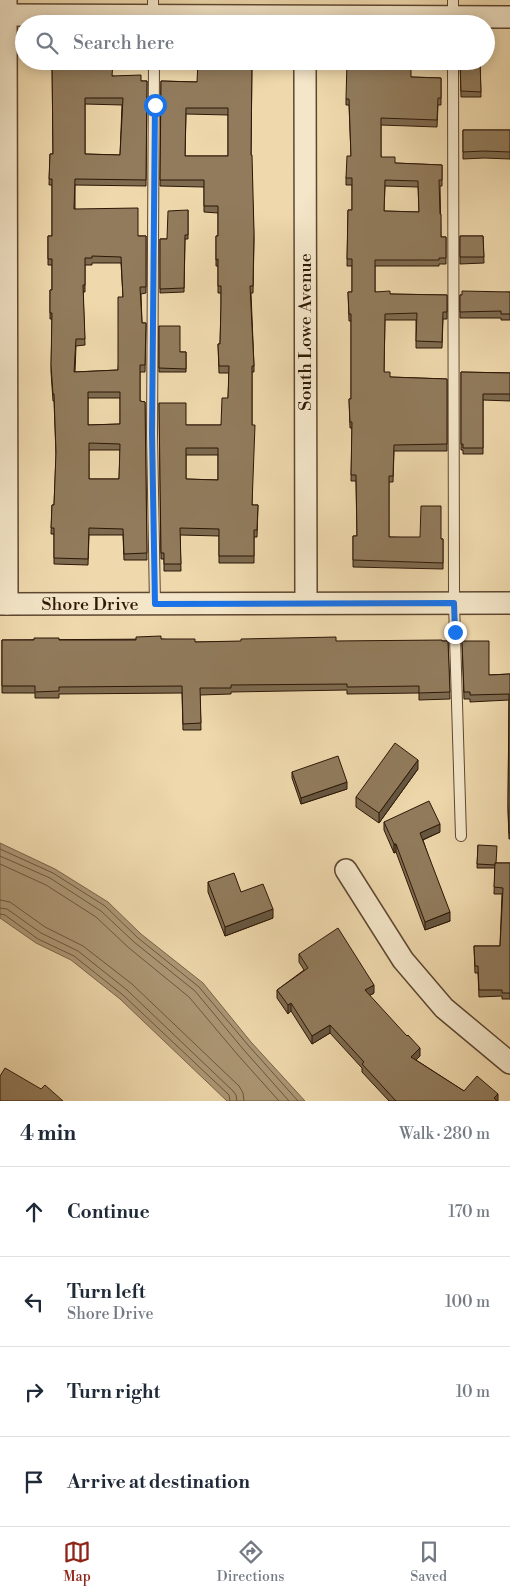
<!DOCTYPE html>
<meta charset="utf-8">
<style>
body{margin:0;font-family:"Libre Bodoni",serif;background:#f2f2f3;color:#1f2937}
.stop{position:absolute;width:15px;height:15px;margin:-11px;border:4px solid #1a73e8;border-radius:50%;background:#fff}
.stop.end{background:#1a73e8;border-color:#fff;box-shadow:0 1px 5px #0008}
.list{margin:0;padding:0;list-style:none}
h2{display:flex;justify-content:space-between;align-items:center;height:65px;margin:0;padding:0 20px;font-size:21px}
h2 small{font-size:16px;font-weight:400;color:#747a83}
.list li{display:grid;grid-template-columns:32px 1fr auto;gap:15px;align-items:center;box-sizing:border-box;height:90px;padding:0 20px;border-top:1px solid #e0e1e3}
.list b{display:block;font-size:19px;white-space:nowrap}
.list p{margin:0;font-size:16px;white-space:nowrap;color:#747a83}
.list em{font-size:16px;font-style:normal;color:#747a83}
.icon{flex:none;width:28px;height:28px;fill:none;stroke:currentColor;stroke-width:2;stroke-linecap:round;stroke-linejoin:round}
.map{position:relative;flex:none;width:510px;height:1101px;overflow:hidden}
.search{position:absolute;background:#fff;box-shadow:0 2px 12px #0003;left:15px;right:15px;top:15px;height:55px;display:flex;align-items:center;gap:12px;box-sizing:border-box;padding:0 18px;border-radius:28px;color:#747a83;font-size:19px}
.sheet{height:425px;background:#fff}
nav{display:flex;justify-content:space-around;align-items:center;box-sizing:border-box;height:70px;border-top:1px solid #e0e1e3;background:#fff;font-size:14px;color:#747a83}
nav a{display:grid;justify-items:center;gap:2px}
nav .on{color:#8f2418}
.map>svg:first-child{display:block}
.water{fill:#ac9674;stroke:#796348}
.lines{fill:none;stroke-linecap:round;stroke-linejoin:round}
.shore{stroke:#6c563d;stroke-width:1}
.lane-casing{stroke:#5d4730;stroke-width:12}
.street-casing{stroke:#5d4730;stroke-width:24}
.lane{stroke:#f4e6c9;stroke-width:10}
.street{stroke:#f4e6c9;stroke-width:21}
.wall{fill:#7d6a4f;stroke:#2d1706;fill-rule:evenodd}
.shaded-wall{fill:#665640;stroke:#2d1706}
.building{fill:#917b5c;stroke:#2d1706;fill-rule:evenodd}
.route{stroke:#1a73e8;stroke-width:6}
.labels{text-anchor:middle;stroke-width:4.5;stroke-linejoin:round;paint-order:stroke}
.street-label{font-size:18px;fill:#2d1706;stroke:#f4e6c9}
</style>
<div class="map">
<svg width="510" height="1101" viewBox="0 0 510 1101">
<rect width="100%" height="100%" fill="#eed8ac"/>
<filter id="stains"><feTurbulence type="fractalNoise" baseFrequency=".004" numOctaves="4"/><feColorMatrix values="0 0 0 0 .2 0 0 0 0 .09 0 0 0 0 .02 0 0 0 .5 -.17"/></filter>
<radialGradient id="worn" r=".72"><stop offset=".6" stop-color="#630" stop-opacity="0"/><stop offset="1" stop-color="#630" stop-opacity=".3"/></radialGradient>
<polygon class="water" points="0,843 55,869 108,902 141,934 203,983 251,1042 305,1101 227,1101 120,999 71,960 36,943 0,918"/>
<g class="lines">
<g class="shore">
<polyline points="0,849 53,873 105,906 138,938 199,987 248,1045 298,1101"/>
<polyline points="0,856 50,878 101,911 134,942 195,991 243,1049 289,1101"/>
<polyline points="0,864 46,885 96,917 129,948 189,997 237,1054 279,1101"/>
<polyline points="0,900 10,902 45,927 83,946 132,984 239,1086 243,1093 244,1101"/>
<polyline points="0,908 7,909 41,933 78,951 127,990 233,1091 236,1095 237,1101"/>
<polyline points="0,914 5,915 38,939 74,956 123,995 229,1095 230,1101"/>
</g>
<defs>
<g id="lane">
<polyline points="153,0 153,18"/>
<polyline points="453,0 453,18"/>
<polyline points="154,61 152,434 155,604"/>
<polyline points="453,61 454,603 461,836"/>
</g>
<g id="street">
<polyline points="6,0 7,604"/>
<polyline points="0,15 510,17"/>
<polyline points="305,61 306,603"/>
<polyline points="0,604 510,603"/>
<polyline points="346,870 403,960 444,1008 510,1063"/>
</g>
</defs>
<use href="#lane" class="lane-casing"/>
<use href="#street" class="street-casing"/>
<use href="#lane" class="lane"/>
<use href="#street" class="street"/>
</g>
<g class="wall">
<path d="M52 61 113 76 141 81H147L146 186 75 185V209L138 236H146V293L141 294 142 323H146L145 372H140V401L145 402 147 560H124L123 535H89L88 565 54 564V534H51L52 505H54L56 455 54 401H53L51 372 52 319H50V290H52V265H48V236H52V185H49L50 154H53ZM85 104 122 105 120 155 85 154ZM92 263H121L123 297 118 370 75 372 76 346 85 345 83 292H85V265H92ZM88 398H120V424L88 425ZM89 450H120L119 479H89Z"/>
<path d="M252 61 251 155 254 239 253 293H251L254 366V372H252V505H258L257 537H254V563H219V536L180 535 181 571H164V559H161L159 403 186 425H221L228 398 229 373H219L218 344H220L221 308V293H218V266H216V236H218V213L204 212V187L160 186 161 81 197 82ZM186 114 228 115V156H185ZM186 455H218V480L186 479Z"/>
<polygon points="460,61 480,61 481,97 461,97"/>
<path d="M411 77 441 78V105H438L437 127 381 125V157L395 163 442 165V186H440L441 237H446V264H439V266H375V292L390 294 447 295V319H443L442 348H416V320H385L384 372 390 377 447 379V451H394L393 482H389V537L443 539V569L353 567V536H357L356 481H351L352 428H350L349 399H351V321H349L348 292H352V266H347L348 210H352V185H346V178L351 156 349 105H346V99ZM385 186 418 187 419 212 384 211Z"/>
<polygon points="463,130 510,130 510,159 484,158 463,159"/>
<polygon points="188,210 188,239 185,239 184,292 160,293 160,239 167,239"/>
<polygon points="460,236 483,236 484,263 460,264"/>
<polygon points="510,292 510,320 501,320 501,318 460,318 460,295"/>
<polygon points="159,326 180,352 186,352 186,372 159,372"/>
<polygon points="461,372 510,373 510,401 483,400 483,454 463,454 463,450 461,450"/>
<polygon points="161,639 195,642 448,641 450,699 419,700 419,693 347,694 347,690 231,692 231,694 200,695 201,730 183,730 182,693 59,694 59,698 35,698 35,693 2,693 2,640"/>
<polygon points="462,641 489,675 510,674 510,839 509,839 508,811 509,700 470,702 470,699 464,699"/>
<polygon points="418,769 379,823 356,807 356,797"/>
<polygon points="292,772 347,789 301,804 292,778"/>
<polygon points="384,822 440,832 423,840 450,921 425,930 396,852 394,853 384,830"/>
<polygon points="478,845 496,863 510,863 510,999 502,999 502,996 479,997 478,973 475,973 474,946 500,946 502,894 494,894 495,868 477,868"/>
<polygon points="208,882 241,892 273,918 225,936 208,892"/>
<polygon points="299,954 374,993 369,996 420,1056 416,1060 464,1091 498,1101 389,1101 362,1072 362,1068 330,1033 312,1044 291,1011 288,1014 277,998 277,990 304,970 299,962"/>
</g>
<g class="shaded-wall">
<polygon points="418,760 418,769 379,823 379,813"/>
<polygon points="347,782 347,789 301,804 301,798"/>
<polygon points="440,824 440,832 420,841 420,833"/>
<polygon points="394,844 396,844 396,852 394,853"/>
<polygon points="273,909 273,918 225,936 225,927"/>
<polygon points="450,912 450,921 425,930 425,922"/>
<polygon points="374,985 374,993 365,998 365,990"/>
<polygon points="291,1003 291,1011 288,1014 288,1005"/>
<polygon points="330,1025 330,1033 312,1044 312,1036"/>
<polygon points="420,1048 420,1056 411,1065 411,1057"/>
<polygon points="498,1094 498,1101 494,1101 494,1098"/>
</g>
<g class="building">
<path d="M52 61H113L112 76 141 75V81H147L146 180 75 179 74 209 138 208V236H146V287H140L142 323H146L145 365H140V401L145 402 147 553 124 554 123 529 89 528 88 559 54 558V528H51L52 505H54L56 452 54 394H53L51 365 52 313H50V290H52V259H48V236H52V179H49L50 154H53ZM85 98H123L120 155 85 154ZM92 256 121 257 123 297H118V370L74 372 76 339H85L83 285H85V258H92ZM88 392H120V424L88 425ZM89 443 120 444 119 479H89Z"/>
<path d="M198 61H252L251 155H252L254 232 253 286H250L254 366H252V425H255L252 505H258L257 530H254V556H219V529L180 528 181 564H164V553H161L159 403H186V425H221L222 398H228L229 366H219L218 344H220L221 304V286H218V259L216 260V236H218V206H204V180H160L161 81 197 82ZM186 108H228V156H185ZM186 448H218V480L186 479Z"/>
<path d="M347 61H411V77L441 78V98H438L437 120 381 118V157H395V163L442 165V180H439L440 214H441V237H446V258H439V260H375V292L390 291V294L447 295V312H443L442 342 416 341 417 313 385 314 384 372H390V377L447 379V444L394 445 393 476H389V537H420L421 506H441V539H443V563L353 560V536H357L356 475H351L352 422H350L349 399H351V314H349L348 292H352V259H347L348 210H352V178H346L347 156H351L349 99H346ZM385 180 418 181 419 212 384 211Z"/>
<polygon points="460,61 480,61 481,92 461,91"/>
<polygon points="463,130 510,130 510,152 484,151 463,152"/>
<polygon points="188,210 188,235 185,235 184,288 160,289 160,239 167,239 168,211"/>
<polygon points="460,236 483,236 484,257 460,257"/>
<polygon points="462,291 510,292 510,314 501,314 501,311 460,312 460,295 462,295"/>
<polygon points="159,326 180,326 180,352 186,352 186,369 159,368"/>
<polygon points="461,372 510,373 510,394 483,394 483,448 463,448 463,444 461,444"/>
<polygon points="161,636 161,639 195,639 195,642 241,641 241,639 336,637 336,641 442,640 442,641 448,641 450,692 419,693 419,686 347,687 347,684 231,685 231,688 200,688 201,723 183,724 182,686 59,687 59,691 35,692 35,686 2,686 2,640 34,640 34,638 59,638 59,640 136,640 136,637"/>
<polygon points="462,641 489,641 489,675 510,674 510,833 509,833 508,804 509,694 470,695 470,692 464,692"/>
<polygon points="395,743 418,760 379,813 356,797"/>
<polygon points="338,756 347,782 301,798 292,772"/>
<polygon points="429,801 440,824 420,833 450,912 425,922 396,844 394,844 384,822"/>
<polygon points="478,845 497,846 496,863 495,863 495,865 477,864"/>
<polygon points="495,863 510,863 510,993 502,993 502,990 479,990 478,966 475,966 474,946 500,946 503,888 494,887"/>
<polygon points="234,873 241,892 263,884 273,909 225,927 208,882"/>
<polygon points="338,928 374,985 365,990 407,1036 408,1035 420,1048 411,1057 464,1091 477,1076 498,1094 494,1098 497,1101 396,1101 362,1064 364,1062 330,1025 312,1036 291,1003 288,1005 277,990 308,968 299,954"/>
<polygon points="5,1068 41,1089 45,1085 63,1101 0,1101 0,1076"/>
</g>
<g class="lines">
<polyline class="route" points="155,105 152,434 155,604 454,603 455,632"/>
</g>
<g class="labels">
<g class="street-label">
<text transform="translate(305 332) rotate(-90)" y="6">South Lowe Avenue</text>
<text x="90" y="610">Shore Drive</text>
</g>
</g>
<rect width="100%" height="100%" filter="url(#stains)"/>
<rect width="100%" height="100%" fill="url(#worn)"/>
</svg>
<div class="stop" style="left:155px;top:105px"></div>
<div class="stop end" style="left:455px;top:632px"></div>
<div class="search"><svg class="icon" aria-label="search" viewBox="0 0 24 24"><circle cx="10" cy="10" r="6"/><path d="M15 15l6 6"/></svg>Search here</div>
</div>
<section class="sheet">
<h2>4 min<small>Walk · 280 m</small></h2>
<ul class="list">
<li><svg class="icon" aria-label="ahead" viewBox="0 0 24 24"><path d="M12 20V5M6 11l6-6 6 6"/></svg><div><b>Continue</b></div><em>170 m</em></li>
<li><svg class="icon" aria-label="left" viewBox="0 0 24 24"><path d="M17 20v-9H6M10 6l-5 5 5 5"/></svg><div><b>Turn left</b><p>Shore Drive</p></div><em>100 m</em></li>
<li><svg class="icon" aria-label="right" viewBox="0 0 24 24"><path d="M7 20v-9h11M14 6l5 5-5 5"/></svg><div><b>Turn right</b></div><em>10 m</em></li>
<li><svg class="icon" aria-label="arrive" viewBox="0 0 24 24"><path d="M6 21V4h12l-3 4 3 4H6"/></svg><div><b>Arrive at destination</b></div></li>
</ul>
</section>
<nav>
<a class="on"><svg class="icon" aria-label="map" viewBox="0 0 24 24"><path d="M3 6l6-2 6 2 6-2v14l-6 2-6-2-6 2zM9 4v14M15 6v14"/></svg>Map</a>
<a><svg class="icon" aria-label="directions" viewBox="0 0 24 24"><path d="M12 3l9 9-9 9-9-9zM9 14v-3h6M13 9l2 2-2 2"/></svg>Directions</a>
<a><svg class="icon" aria-label="saved" viewBox="0 0 24 24"><path d="M7 4h10v16l-5-4-5 4z"/></svg>Saved</a>
</nav>
